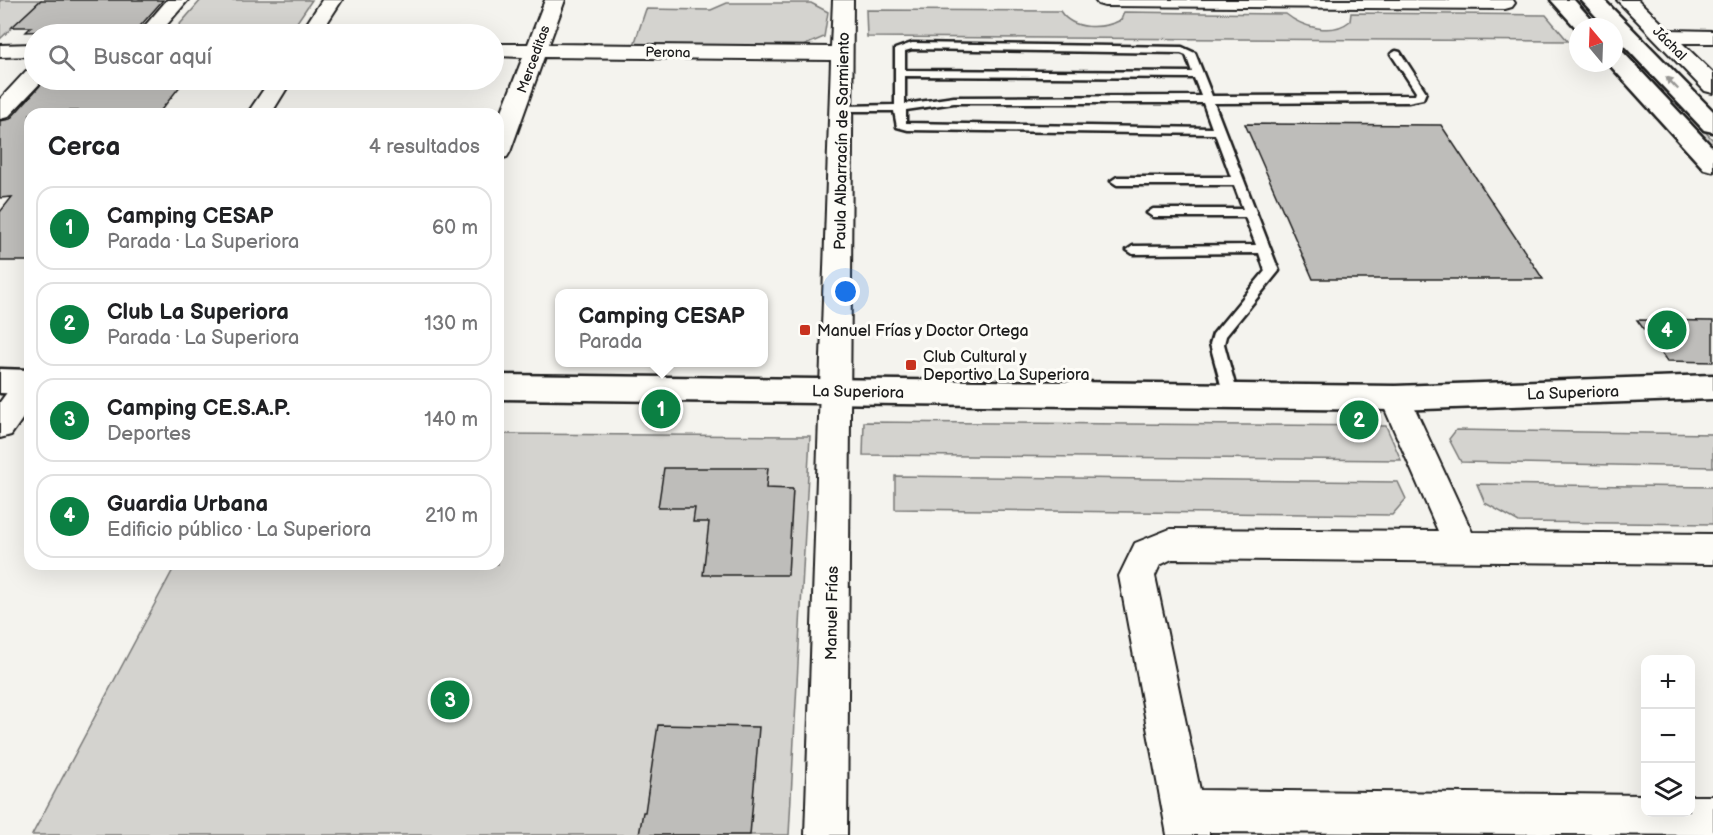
<!DOCTYPE html>
<html lang="es">
<meta charset="utf-8">
<style>
body{margin:0;font-family:"Balsamiq Sans",sans-serif;background:#f2f2f2;color:#202124}
.controls{position:absolute;right:18px;bottom:18px;display:grid;overflow:hidden;border-radius:12px;box-shadow:0 6px 24px #0002}
.controls button{width:54px;height:54px;display:grid;place-items:center;padding:0;border:0;border-bottom:2px solid #e0e0e0;background:#fff;color:#202124;font:30px sans-serif}
.compass{position:absolute;left:1569px;top:18px;width:54px;height:54px;border-radius:50%;background:#fff;box-shadow:0 6px 24px #0002;rotate:341deg}
.you{position:absolute;left:846px;top:292px;width:21px;height:21px;margin:-15px;border:4px solid #fff;border-radius:50%;background:#1a73e8;box-shadow:0 0 0 9px #1a73e833}
.badge{display:grid;place-items:center;width:39px;height:39px;border-radius:50%;background:#0b8043;color:#fff;font-size:20px;font-weight:700}
.pin{position:absolute;translate:-50% -50%;border:3px solid #fff;box-shadow:0 2px 6px #0006}
.popup{position:absolute;left:555px;top:289px;width:213px;height:78px;box-sizing:border-box;display:grid;place-content:center;border-radius:12px;background:#fff;filter:drop-shadow(0 2px 4px #0005);font-size:20px;white-space:nowrap;color:#757577}
.popup b{font-size:22px;color:#202124}
.popup::after{content:'';position:absolute;left:50%;top:100%;margin-left:-12px;border:12px solid transparent;border-top-color:#fff}
.list{margin:0;padding:0;list-style:none}
h2{display:flex;justify-content:space-between;align-items:center;height:78px;margin:0;padding:0 24px;font-size:26px}
h2 small{font-size:20px;font-weight:400;color:#757577}
.list li{display:grid;grid-template-columns:39px 1fr auto;gap:18px;align-items:center;box-sizing:border-box;height:84px;margin:0 12px 12px;padding:0 12px;border:2px solid #e0e0e0;border-radius:18px}
.list b{display:block;font-size:22px;white-space:nowrap}
.list p{margin:0;font-size:20px;white-space:nowrap;color:#757577}
.list em{font-size:20px;font-style:normal;color:#757577}
.icon{flex:none;width:33px;height:33px;fill:none;stroke:currentColor;stroke-width:2;stroke-linecap:round;stroke-linejoin:round}
.map{position:relative;flex:none;width:1713px;height:835px;overflow:hidden}
.search{position:absolute;background:#fff;box-shadow:0 6px 24px #0002;left:24px;top:24px;width:480px;height:66px;display:flex;align-items:center;gap:15px;box-sizing:border-box;padding:0 21px;border-radius:33px;color:#757577;font-size:22px}
.panel{position:absolute;background:#fff;box-shadow:0 6px 24px #0002;left:24px;top:108px;width:480px;height:462px;border-radius:18px}
.map>svg:first-child{display:block}
.green{fill:#d4d3cf;stroke:#787876;stroke-width:1.5}
.building{fill:#bebdba;stroke:#1c1c1c;stroke-width:1.5}
.lines{fill:none;stroke-linecap:round;stroke-linejoin:round}
.lane-casing{stroke:#1c1c1c;stroke-width:5}
.street-casing{stroke:#1c1c1c;stroke-width:4}
.secondary-casing{stroke:#1c1c1c;stroke-width:5}
.primary-casing{stroke:#1c1c1c;stroke-width:5}
.lane{fill:#fdfcf7;fill-rule:evenodd}
.street{fill:#fdfcf7;fill-rule:evenodd}
.secondary{fill:#fdfcf7;fill-rule:evenodd}
.primary{fill:#fdfcf7;fill-rule:evenodd}
.oneway{fill:#989794}
.poi-dot{fill:#c8321e;stroke:#fdfcf7;stroke-width:2}
.labels{text-anchor:middle;stroke-width:6;stroke-linejoin:round;paint-order:stroke}
.far-street-label{font-size:14px;fill:#1c1c1c;stroke:#fdfcf7}
.street-label{font-size:16px;fill:#1c1c1c;stroke:#fdfcf7}
.poi-label{font-size:16px;fill:#1c1c1c;stroke:#fdfcf7;text-anchor:start}
</style>
<div class="map">
<svg width="1713" height="835" viewBox="0 0 1713 835">
<rect width="100%" height="100%" fill="#f4f3ee"/>
<filter id="ink" filterUnits="userSpaceOnUse"><feTurbulence type="fractalNoise" baseFrequency=".0167" numOctaves="2"/><feDisplacementMap in="SourceGraphic" scale="12" xChannelSelector="R" yChannelSelector="G"/><feConvolveMatrix kernelMatrix="1 2 1 2 8 2 1 2 1" color-interpolation-filters="sRGB"/></filter>
<g filter="url(#ink)">
<g class="green">
<polygon points="0,0 41,0 0,39"/>
<polygon points="201,0 312,0 291,31 283,34 178,34 174,31"/>
<polygon points="727,3 811,3 828,12 824,37 803,46 634,45 646,9 711,10"/>
<path d="M866 10 1060 11C1073 31 1103 29 1121 20L1124 12 1286 14C1302 27 1332 36 1350 21L1351 13 1546 15 1568 41 867 37Z"/>
<polygon points="1614,36 1713,140 1713,147 1614,42"/>
<polygon points="864,422 1386,426 1401,460 863,455"/>
<polygon points="1456,430 1713,434 1713,467 1461,462 1449,439"/>
<polygon points="498,434 810,436 789,835 32,835 176,564 498,564"/>
<polygon points="895,476 1398,482 1406,499 1392,515 895,509"/>
<polygon points="1477,484 1713,487 1713,524 1519,522 1485,503"/>
</g>
<g class="building">
<polygon points="41,0 163,0 134,33 49,34 52,31 26,32 31,27 12,27"/>
<polygon points="45,80 185,80 158,114 113,114 116,111 48,111 46,114 30,114 30,261 0,261 0,212 12,197 0,198 0,121 10,119"/>
<polygon points="1245,124 1441,125 1543,279 1313,279"/>
<polygon points="1637,320 1713,321 1713,362 1667,361"/>
<polygon points="664,468 768,468 766,488 793,489 788,575 703,575 709,522 693,522 695,508 658,508"/>
<polygon points="658,725 759,727 750,835 639,835 643,812 645,812"/>
</g>
<g class="lines">
<defs>
<path id="lane" d="M912 43 1182 47 1195 53 1212 96 1415 95 1416 92 1391 54 1396 51 1400 52 1426 92 1423 99 1408 102 1214 103 1279 271 1226 336 1224 344 1238 396 1236 400H1226L1224 396 1210 344 1213 334 1265 271 1259 253 1133 254 1127 250 1133 246 1256 245 1245 217H1153L1147 213 1153 209H1243L1234 185H1117L1111 181 1117 177H1231L1215 134 908 130 897 127 894 111H838L836 109 842 106 895 105V49ZM912 49 1181 53 1186 55 1192 72 905 70V51ZM905 76 1194 78 1201 96 954 97 905 104ZM954 103H1203L1212 128 906 123V110Z"/>
<g id="street">
<polygon points="167,0 188,0 159,34 138,34"/>
<polygon points="322,0 342,0 320,34 300,34"/>
<polygon points="545,0 565,0 549,44 831,47 833,0 853,0 847,835 805,835 831,60 544,57 510,152 507,157 498,159 498,121 523,57 494,56 494,44 528,44"/>
<polygon points="1095,0 1513,0 1515,3 1512,7 1505,9 1105,6 1098,4"/>
<polygon points="1617,0 1638,0 1669,30 1713,31 1713,43 1682,43 1713,73 1713,93 1705,91"/>
<polygon points="34,44 34,56 0,57 0,45"/>
<polygon points="34,69 34,80 43,80 8,117 0,119 0,99 26,71"/>
<polygon points="270,80 292,80 271,114 247,114"/>
<polygon points="30,372 30,408 11,435 0,438 0,402 19,376"/>
<polygon points="1395,386 1406,390 1410,398 1472,532 1713,534 1713,564 1172,559 1160,565 1155,576 1200,790 1646,795 1646,812 1690,812 1690,796 1713,796 1713,835 1209,832 1209,835 1167,835 1119,576 1135,543 1170,529 1438,531 1380,398 1384,390"/>
</g>
<g id="secondary">
<polygon points="0,369 30,370 30,394 0,393"/>
<polygon points="498,375 1395,386 1713,375 1713,399 1395,410 498,399"/>
</g>
<g id="primary">
<polygon points="1551,0 1574,0 1598,27 1578,27 1578,30"/>
<polygon points="1581,0 1604,0 1713,111 1713,132 1704,130 1614,35 1614,27 1606,27"/>
<polygon points="1614,49 1622,51 1713,148 1713,171 1704,169 1608,63 1614,63"/>
</g>
</defs>
<use href="#lane" class="lane-casing"/>
<use href="#street" class="street-casing"/>
<use href="#secondary" class="secondary-casing"/>
<use href="#primary" class="primary-casing"/>
<use href="#lane" class="lane"/>
<use href="#street" class="street"/>
<use href="#secondary" class="secondary"/>
<use href="#primary" class="primary"/>
</g>
<defs><path id="oneway-solid" d="M-6-.8H1V-3.2L6.5 0L1 3.2V.8H-6Z" transform="scale(1.5)"/></defs>
<use class="oneway" href="#oneway-solid" transform="translate(1672 83) rotate(-134)"/>
</g>
<g class="poi-dot">
<rect x="799" y="324" width="12" height="12" rx="3"/>
<rect x="905" y="359" width="12" height="12" rx="3"/>
</g>
<g class="labels">
<g class="far-street-label">
<text transform="translate(1670 43) rotate(45)" y="5">Jáchal</text>
<text transform="translate(668 52) rotate(1)" y="5">Perona</text>
<text transform="translate(533 59) rotate(-70)" y="5">Merceditas</text>
</g>
<g class="street-label">
<text transform="translate(841 141) rotate(-89)" y="6">Paula Albarracín de Sarmiento</text>
<text transform="translate(858 391) rotate(1)" y="6">La Superiora</text>
<text transform="translate(1573 392) rotate(-2)" y="6">La Superiora</text>
<text transform="translate(831 613) rotate(-89)" y="6">Manuel Frías</text>
</g>
<g class="poi-label">
<text x="817" y="336">Manuel Frías y Doctor Ortega</text>
<text x="923" y="362">Club Cultural y<tspan x="923" dy="18">Deportivo La Superiora</tspan></text>
</g>
</g>
</svg>
<div class="controls">
<button>+</button>
<button>−</button>
<button><svg class="icon" aria-label="layers" viewBox="0 0 24 24"><path d="M12 4l9 5-9 5-9-5zM3 14l9 5 9-5"/></svg></button>
</div>
<svg class="compass" viewBox="-18 -18 36 36"><path d="M0-13l5 13h-10z" fill="#e53935"/><path d="M0 13l5-13h-10z" fill="#757577"/></svg>
<div class="you"></div>
<div class="pin badge" style="left:661px;top:409px">1</div>
<div class="popup"><b>Camping CESAP</b>Parada</div>
<div class="pin badge" style="left:1359px;top:420px">2</div>
<div class="pin badge" style="left:450px;top:700px">3</div>
<div class="pin badge" style="left:1667px;top:330px">4</div>
<div class="search"><svg class="icon" aria-label="search" viewBox="0 0 24 24"><circle cx="10" cy="10" r="6"/><path d="M15 15l6 6"/></svg>Buscar aquí</div>
<section class="panel">
<h2>Cerca<small>4 resultados</small></h2>
<ul class="list">
<li><span class="badge">1</span><div><b>Camping CESAP</b><p>Parada · La Superiora</p></div><em>60 m</em></li>
<li><span class="badge">2</span><div><b>Club La Superiora</b><p>Parada · La Superiora</p></div><em>130 m</em></li>
<li><span class="badge">3</span><div><b>Camping CE.S.A.P.</b><p>Deportes</p></div><em>140 m</em></li>
<li><span class="badge">4</span><div><b>Guardia Urbana</b><p>Edificio público · La Superiora</p></div><em>210 m</em></li>
</ul>
</section>
</div>
